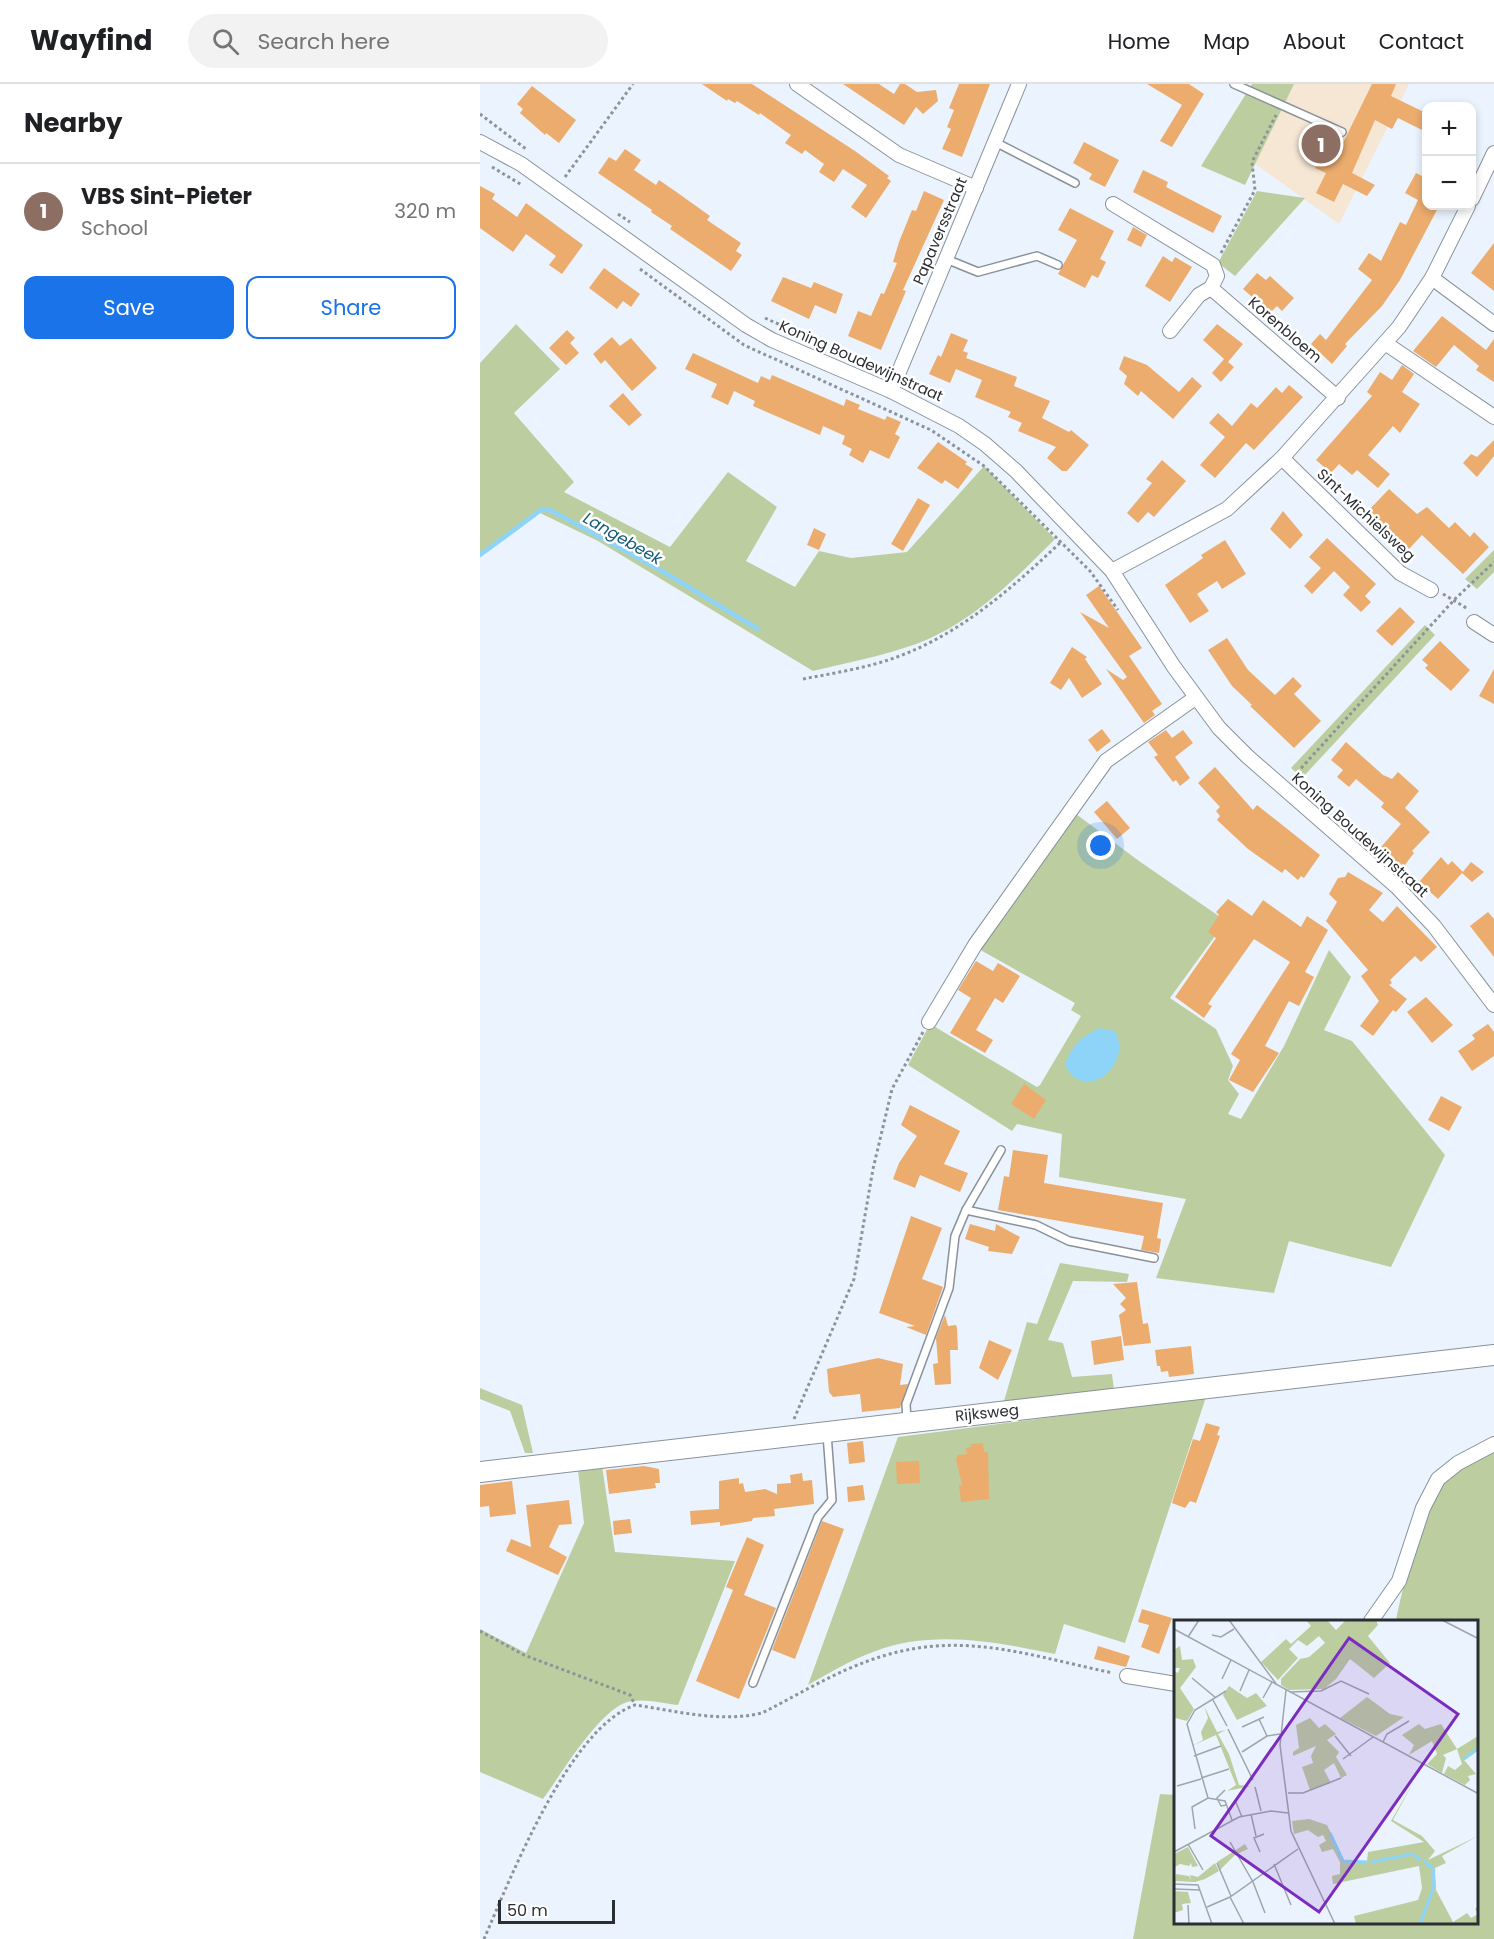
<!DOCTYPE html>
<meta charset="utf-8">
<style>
body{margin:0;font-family:Poppins,sans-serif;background:#f2f2f2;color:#202124}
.controls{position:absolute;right:18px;top:18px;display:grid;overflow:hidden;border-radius:12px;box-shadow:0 3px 9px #0003}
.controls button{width:54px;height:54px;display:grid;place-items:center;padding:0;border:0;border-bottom:2px solid #e0e0e0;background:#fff;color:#202124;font:30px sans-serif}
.scale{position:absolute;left:18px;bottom:15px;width:117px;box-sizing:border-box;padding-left:6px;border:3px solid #2b2e32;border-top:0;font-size:16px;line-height:21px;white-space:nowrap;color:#2b2e32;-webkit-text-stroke:4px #fff;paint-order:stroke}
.you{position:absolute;left:621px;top:762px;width:21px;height:21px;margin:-15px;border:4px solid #fff;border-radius:50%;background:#1a73e8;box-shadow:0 0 0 9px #1a73e833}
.badge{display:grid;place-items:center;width:39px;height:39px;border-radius:50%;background:#1a73e8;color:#fff;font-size:20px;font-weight:700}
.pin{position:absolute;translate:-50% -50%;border:3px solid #fff;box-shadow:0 2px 6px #0006}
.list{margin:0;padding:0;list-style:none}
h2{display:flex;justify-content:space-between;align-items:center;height:78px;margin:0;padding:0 24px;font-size:26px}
h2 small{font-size:20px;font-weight:400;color:#757577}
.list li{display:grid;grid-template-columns:39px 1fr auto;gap:18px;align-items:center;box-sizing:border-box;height:96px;padding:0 24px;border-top:2px solid #e0e0e0}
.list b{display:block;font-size:22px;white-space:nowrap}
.list p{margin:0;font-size:20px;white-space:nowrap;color:#757577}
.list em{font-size:20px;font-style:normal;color:#757577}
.actions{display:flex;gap:12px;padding:18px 24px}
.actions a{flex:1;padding:14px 0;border:2px solid #1a73e8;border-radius:12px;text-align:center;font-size:21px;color:#1a73e8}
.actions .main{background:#1a73e8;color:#fff}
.icon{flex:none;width:33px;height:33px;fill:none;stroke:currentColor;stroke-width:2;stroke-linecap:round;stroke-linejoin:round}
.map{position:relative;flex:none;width:1014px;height:1855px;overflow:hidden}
header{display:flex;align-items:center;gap:36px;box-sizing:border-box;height:84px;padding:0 30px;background:#fff;border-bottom:2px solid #e0e0e0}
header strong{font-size:28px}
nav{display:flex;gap:33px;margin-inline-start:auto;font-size:21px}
.search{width:420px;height:54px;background:#f2f2f2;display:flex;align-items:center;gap:15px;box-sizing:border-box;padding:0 21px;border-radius:33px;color:#757577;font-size:22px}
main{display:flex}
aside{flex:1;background:#fff}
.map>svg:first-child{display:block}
.education{fill:#f6e6d4}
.green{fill:#bccea0}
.water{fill:#8ed4f8}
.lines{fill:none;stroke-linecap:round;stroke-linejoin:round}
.stream{stroke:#8ed4f8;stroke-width:4.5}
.building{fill:#ebac6e}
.lane-casing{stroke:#89919a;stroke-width:10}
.street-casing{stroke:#89919a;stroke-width:16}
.secondary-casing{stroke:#89919a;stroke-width:22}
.path{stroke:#8d939a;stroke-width:3;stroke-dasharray:3 3;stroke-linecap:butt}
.lane{stroke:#fff;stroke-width:7}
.street{stroke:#fff;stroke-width:14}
.secondary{stroke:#fff;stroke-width:20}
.labels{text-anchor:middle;stroke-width:5;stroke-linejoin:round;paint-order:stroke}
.street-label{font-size:15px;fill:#2b2e32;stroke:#fff}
.water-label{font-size:16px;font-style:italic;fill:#115b78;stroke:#fff}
.inset-river{fill:none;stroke:#8ed4f8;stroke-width:3}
.inset-road{fill:none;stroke:#9ea5ac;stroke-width:1.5}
.view{fill:#7b2cbf;fill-opacity:0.15;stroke:#7b2cbf;stroke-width:3}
.inset-edge{fill:none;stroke:#2b2e32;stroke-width:3}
</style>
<header>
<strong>Wayfind</strong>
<div class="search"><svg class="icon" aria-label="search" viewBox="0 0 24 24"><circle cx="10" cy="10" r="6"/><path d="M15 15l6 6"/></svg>Search here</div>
<nav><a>Home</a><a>Map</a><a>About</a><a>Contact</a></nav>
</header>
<main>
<aside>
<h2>Nearby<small></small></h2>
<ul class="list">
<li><span class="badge" style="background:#8d6e63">1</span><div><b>VBS Sint-Pieter</b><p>School</p></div><em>320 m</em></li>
</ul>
<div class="actions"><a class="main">Save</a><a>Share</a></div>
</aside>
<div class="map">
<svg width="1014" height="1855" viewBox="0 0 1014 1855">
<rect width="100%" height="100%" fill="#ebf4fe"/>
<polygon class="education" points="814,0 929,0 859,140 774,79"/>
<g class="green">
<polygon points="772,0 814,0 765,101 721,82"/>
<polygon points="777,107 825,114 755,192 738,179"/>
<path d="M36 240 80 285 34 329 94 398 84 408 190 463 248 388 297 423 266 477 315 503 339 467 371 474 427 468 504 382 575 455C535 495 491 540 436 560 402 572 367 579 333 587L118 457 60 429 0 473V279Z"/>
<polygon points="1014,466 1014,488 997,505 985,495"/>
<polygon points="945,541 955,551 822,694 811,684"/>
<polygon points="596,730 659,777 746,837 690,914 736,945 753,982 748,996 759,1010 748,1030 761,1035 804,962 849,866 871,893 844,946 872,957 965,1071 911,1183 809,1157 794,1209 676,1194 706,1115 579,1093 582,1050 537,1040 532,1047 428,981 450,940 557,1003 560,1001 601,932 591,926 595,919 495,863"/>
<polygon points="580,1179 649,1190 647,1198 593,1197 568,1256 583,1259 592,1293 632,1290 634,1306 524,1317 547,1238 557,1240"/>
<polygon points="0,1304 42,1321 53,1369 45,1369 30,1327 0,1315"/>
<path d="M726 1313 645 1559 584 1540 575 1570C516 1558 452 1545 393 1568 371 1576 349 1589 328 1601L418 1353Z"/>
<path d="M1014 1367V1855H653L680 1710 696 1711V1838H998V1537L916 1536C924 1498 941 1424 966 1396 978 1382 998 1374 1014 1367Z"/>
<path d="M122 1382 135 1468 255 1477 198 1621C183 1619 166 1615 152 1617 122 1620 81 1691 63 1715L0 1688V1545L46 1569 104 1439 98 1386Z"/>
</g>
<path class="water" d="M620 944 635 947C654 981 604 1021 585 981 591 962 602 952 620 944Z"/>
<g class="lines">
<polyline class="stream" points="0,471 61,426 70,426 182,487 278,545"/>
</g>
<g class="building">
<polygon points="222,0 272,0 375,67 409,92 407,94 411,97 386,134 371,123 387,101 363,85 354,98 339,88 344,80 325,66 322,70 305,59 311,51 305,47 280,29 279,31 257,17 255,19 248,15 247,17"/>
<polygon points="363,0 399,0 414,10 420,0 425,0 437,8 456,6 458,17 443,30 436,23 424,41"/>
<polygon points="479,0 510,0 482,73 462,65 471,45 467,43 474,26 469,24"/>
<polygon points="667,0 709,0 724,10 692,63 680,57 702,21"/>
<polygon points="892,0 916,0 911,12 946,29 946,48 918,34 912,45 895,36 872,89 895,101 887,112 863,100 854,118 836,109 846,89 835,84 850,55 862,61"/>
<polygon points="52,2 96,36 79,59 66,49 65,51 40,29 43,25 37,20"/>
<polygon points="604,58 639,76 625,103 609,95 612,90 593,79"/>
<polygon points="145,65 161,76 154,86 176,101 179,96 195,107 230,132 227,136 261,159 256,167 262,171 251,187 190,145 192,142 171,128 172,126 118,89 129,73 136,77"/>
<polygon points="663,86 688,98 686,103 742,132 733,149 653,108"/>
<polygon points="936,89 946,94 946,122 959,122 920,196 902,222 865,260 867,262 852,280 831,260 840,250 846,256 892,196 878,185 889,169 901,177 920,138 926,141 938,116 925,109"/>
<polygon points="0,102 15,110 12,115 37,133 46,119 103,161 82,190 69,181 76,172 46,150 33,168 0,144"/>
<polygon points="444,107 464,116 423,206 426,207 401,266 368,252 378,227 391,232 401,209 404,210 417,179 413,178 419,158 432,126 436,127"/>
<polygon points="590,124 634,147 620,175 626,178 618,194 612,191 605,204 578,190 597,156 578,146"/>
<polygon points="653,143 667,151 661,163 647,156"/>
<polygon points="1014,159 1014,207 991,189"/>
<polygon points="683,172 692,178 695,173 712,183 690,218 665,202"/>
<polygon points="124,184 160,210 151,223 143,217 137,225 109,204"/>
<polygon points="777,189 786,196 790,192 814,214 802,227 797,222 790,229 763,205"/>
<polygon points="303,193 331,204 334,198 363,210 356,230 335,221 329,235 291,217"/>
<polygon points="962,232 1006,266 1014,255 1014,298 996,286 999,282 974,261 956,283 933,267"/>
<polygon points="737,240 763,260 748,278 754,283 741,298 732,289 744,275 723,256"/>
<polygon points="87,246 95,254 90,259 99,269 86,281 69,264"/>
<polygon points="471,249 488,256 483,267 488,269 486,274 537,293 534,302 570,317 562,334 589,348 591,346 609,361 587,387 582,387 567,374 576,363 538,347 542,339 528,333 531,328 495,313 502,296 476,285 470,299 449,290 458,271 461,273"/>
<polygon points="132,253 140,262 151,254 177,284 152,307 125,276 121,280 113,270"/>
<polygon points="213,269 278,299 281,292 290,296 292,291 364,322 366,315 380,321 378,325 405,336 407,332 421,338 415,350 420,353 409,375 390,366 383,379 369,371 372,365 362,360 365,352 343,342 340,351 273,322 275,317 254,307 248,321 231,313 237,300 205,285"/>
<polygon points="644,272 667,281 699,308 712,293 722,302 693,335 661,307 658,312 644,300 647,292 639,285"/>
<polygon points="922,281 934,290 922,308 940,320 920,349 913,342 888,371 910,390 898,404 877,386 872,391 859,380 851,389 836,376 892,312 887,308 900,288 912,296"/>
<polygon points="809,301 823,313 774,366 766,359 735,394 720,381 745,353 729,339 738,329 752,342 771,319 777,324 796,303 802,309"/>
<polygon points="143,309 162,331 149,342 129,322"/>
<polygon points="1014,356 1014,372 997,393 983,379 991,370 997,373"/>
<polygon points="458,358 487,378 485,380 493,385 478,405 465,396 462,400 437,384"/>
<polygon points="682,376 706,397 674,433 668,428 658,439 647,429 672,399 666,395"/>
<polygon points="909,405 937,430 947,423 969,444 975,438 990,453 994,448 1009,463 983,490 942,451 929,465 889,426"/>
<polygon points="438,414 450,421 423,467 411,460"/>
<polygon points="803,427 823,451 810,465 790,445"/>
<polygon points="334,444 346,450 339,466 327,461"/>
<polygon points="847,454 896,500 885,512 891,518 881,528 863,511 870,503 854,487 832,510 824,502 841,484 829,473"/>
<polygon points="745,456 766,490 742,505 737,497 717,510 729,527 710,539 685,501 723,474 721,471"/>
<polygon points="619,502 662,564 649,572 682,620 672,627 675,631 664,639 626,585 643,596 647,593 600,528 629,544 606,511"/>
<polygon points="920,523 935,538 912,562 896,547"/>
<polygon points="747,554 768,586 795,611 813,593 822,602 814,610 841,637 814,664 770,622 772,621 752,602 728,566"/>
<polygon points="960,557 990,586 971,607 945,584 948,581 942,576"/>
<polygon points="592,563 607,573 605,575 622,600 602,614 589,594 581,606 570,599"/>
<polygon points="1014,585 1014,620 999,612"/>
<polygon points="622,645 631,657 617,668 608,656"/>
<polygon points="686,646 692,654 703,646 713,659 695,673 710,694 700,702 696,696 693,698 674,673 678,671 668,658"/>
<polygon points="866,658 903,691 912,695 918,688 939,707 925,724 950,748 932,767 934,769 918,790 895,770 921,740 901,723 904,719 876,695 869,703 857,693 863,686 851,676"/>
<polygon points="735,683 773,726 777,721 840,771 824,794 821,792 818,796 805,785 802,789 768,765 737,736 740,732 736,727 740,723 718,699"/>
<polygon points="627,717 650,744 637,755 614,728"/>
<polygon points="961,773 968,781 972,777 983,788 958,815 939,798"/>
<polygon points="991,778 1004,788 992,798 982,789"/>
<polygon points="868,788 903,809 889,826 903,838 917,822 957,863 941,878 935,872 910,896 912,899 909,901 927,915 916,928 913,926 893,952 880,942 899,917 881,892 888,886 846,837 857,818 849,810 858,794 865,793"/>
<polygon points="748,815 772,832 783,816 821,843 827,832 848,846 825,888 834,893 819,922 809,917 785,962 799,969 773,1008 749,996 760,976 751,970 810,878 774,855 728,920 732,922 724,934 695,913 736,854 728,848 739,831 736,828"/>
<polygon points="1008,828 1014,835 1014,873 990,842"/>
<polygon points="496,877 513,887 518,879 540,892 523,919 515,914 496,946 513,956 505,969 470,949 491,914 478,906"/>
<polygon points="946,913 973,941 952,959 927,928"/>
<polygon points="1008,940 1014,948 1014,972 992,987 978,967 995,955 992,951"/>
<polygon points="544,1000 566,1016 554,1035 531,1020"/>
<polygon points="961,1012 982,1023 969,1047 948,1036"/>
<polygon points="430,1021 480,1047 464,1080 488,1089 480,1108 440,1091 435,1104 413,1095 419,1079 437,1052 421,1041"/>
<polygon points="533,1066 568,1071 564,1099 683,1119 677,1154 681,1155 679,1169 661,1166 664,1152 518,1126 524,1092 529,1093"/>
<polygon points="431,1132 462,1144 442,1195 463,1203 446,1251 426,1243 435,1242 399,1229"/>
<polygon points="490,1140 515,1147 516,1140 540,1153 532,1170 508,1167 509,1163 485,1155"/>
<polygon points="657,1198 663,1240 668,1239 671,1259 644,1262 639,1231 646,1226 640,1220 646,1214 633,1200"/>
<polygon points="465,1231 468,1242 476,1241 477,1244 478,1266 470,1266 471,1300 455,1301 453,1280 458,1279 456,1254"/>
<polygon points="641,1252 644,1276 614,1281 611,1257"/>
<polygon points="509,1256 532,1266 518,1296 499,1284"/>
<polygon points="711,1262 714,1290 689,1293 688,1287 681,1288 680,1282 677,1282 675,1266"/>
<polygon points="398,1274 423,1280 420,1301 428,1300 420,1324 382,1328 380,1310 353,1313 349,1308 347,1285"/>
<polygon points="726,1339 740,1343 737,1351 740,1352 716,1419 710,1417 705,1424 692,1419 694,1412 713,1355 720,1357"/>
<polygon points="383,1357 385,1378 369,1380 367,1359"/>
<polygon points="503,1359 504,1368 508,1368 509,1415 481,1418 479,1401 482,1401 476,1375 478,1371 487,1370 486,1364 491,1363 491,1360"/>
<polygon points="439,1377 440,1399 417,1400 416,1378"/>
<polygon points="164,1382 179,1385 180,1399 175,1399 176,1404 129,1410 126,1386"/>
<polygon points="322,1389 323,1397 332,1396 334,1420 294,1425 295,1432 273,1434 272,1437 240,1442 240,1438 211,1441 210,1427 239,1425 239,1397 259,1394 259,1400 263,1399 265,1408 285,1405 297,1410 297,1400 311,1399 310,1391"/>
<polygon points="32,1397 36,1430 10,1433 9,1422 0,1423 0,1401"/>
<polygon points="383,1401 385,1416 368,1418 367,1403"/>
<polygon points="89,1416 92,1440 79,1441 69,1463 87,1473 78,1491 26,1467 31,1455 51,1463 46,1421"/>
<polygon points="150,1435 152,1449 134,1451 133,1437"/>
<polygon points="342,1437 364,1445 315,1575 292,1566"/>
<polygon points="267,1453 284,1461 264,1511 296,1524 259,1615 216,1597 253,1506 246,1503"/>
<polygon points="662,1525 692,1534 679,1570 661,1563 669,1541 658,1538"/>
<polygon points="618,1562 650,1572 646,1583 614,1575"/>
</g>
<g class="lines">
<defs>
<g id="lane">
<polyline points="754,0 862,48"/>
<polyline points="515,58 595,99"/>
<polyline points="466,175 498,188 557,172 578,181"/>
<polyline points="486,1126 556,1141 589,1157 674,1174"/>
<polyline points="427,1338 426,1320 469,1204 475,1152 486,1126 521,1066"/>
<polyline points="273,1599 338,1433 352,1416 347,1350"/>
</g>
<g id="street">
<polyline points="317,0 419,71 496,104"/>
<polyline points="0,58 41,80 266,241 292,256 411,307 479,342 505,360 536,387 632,487 694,583 739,644 767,672 917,803 954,842 1014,921"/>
<polyline points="992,115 1014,69"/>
<polyline points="633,120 733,181 737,192 731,204 719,211 690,247"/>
<polyline points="952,194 1014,240"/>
<polyline points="731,204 858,314"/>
<polyline points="905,259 1014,333"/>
<polyline points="411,307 539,0"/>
<polyline points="802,374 920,489 951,506"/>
<polyline points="632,487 747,425 802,374 919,243 952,194 988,122"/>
<polyline points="994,538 1014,551"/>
<polyline points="449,938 495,861 626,677 715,614"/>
<polyline points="891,1537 919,1497 943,1424 958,1395 978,1379 1014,1360"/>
<polyline points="647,1592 696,1600"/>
</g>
<polyline id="secondary" points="0,1388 1014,1271"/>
</defs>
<use href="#lane" class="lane-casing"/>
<use href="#street" class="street-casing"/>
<use href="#secondary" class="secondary-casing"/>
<g class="path">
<polyline points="0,30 46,65"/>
<polyline points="12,83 42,101"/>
<polyline points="85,93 153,0"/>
<polyline points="138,130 150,138"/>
<polyline points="741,169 775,106 772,78 796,31"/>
<polyline points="160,185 264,261 451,346 504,382 610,487 638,526"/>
<polyline points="285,234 320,250"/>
<polyline points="963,510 988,525"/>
<path d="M323 595C354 589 387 584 417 573 482 549 532 504 582 457"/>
<polyline points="813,693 974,516 1014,478"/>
<polyline points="314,1335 374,1195 393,1085 412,1005 443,948"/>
<polyline points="0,1547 44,1571 150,1611 155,1621"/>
<path d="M4 1855C31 1793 89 1644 155 1621 197 1627 240 1639 282 1629 310 1615 338 1598 368 1585 468 1541 533 1568 633 1589"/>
</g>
<use href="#lane" class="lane"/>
<use href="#street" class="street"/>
<use href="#secondary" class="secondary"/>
</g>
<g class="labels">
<g class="street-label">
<text transform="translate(460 147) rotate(-67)" y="5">Papaversstraat</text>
<text transform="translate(805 246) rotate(41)" y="5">Korenbloem</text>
<text transform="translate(381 277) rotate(24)" y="5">Koning Boudewijnstraat</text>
<text transform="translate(886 431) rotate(43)" y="5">Sint-Michielsweg</text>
<text transform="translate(880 751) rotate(42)" y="5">Koning Boudewijnstraat</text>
<text transform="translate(507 1329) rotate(-6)" y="5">Rijksweg</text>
</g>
<g class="water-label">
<text transform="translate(143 454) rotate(30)" y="6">Langebeek</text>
</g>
</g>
<g transform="translate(694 1536)">
<rect width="304" height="304" fill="#ebf4fe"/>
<path d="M132 0H153L162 10 172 0H202L204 5 194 16 216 43 200 58 176 39 162 59 150 69 115 70 107 65V59L126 39 135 37 151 23 145 16 133 26 124 20 115 29 124 38 104 60 87 42 112 19 117 24 137 6ZM6 26 8 40 19 39 22 47 6 68 20 89 13 101 1 98 0 94V51L4 53 6 48H0V30ZM55 66 73 78 82 73 93 86 63 100 49 75ZM193 77 216 94 230 97 202 116 166 98ZM30 86 43 112 52 110 44 114 55 134 65 165 77 166 53 171 62 165 42 115 18 126 29 120 27 112 34 98ZM136 98 145 108 151 104 162 114 153 120 165 132 162 137 173 155 167 158 160 143 150 150 157 163 136 170 128 147 139 143 137 136 142 126 119 136V132L125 128 122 105ZM245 104 251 109 267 104 283 129 304 116V129L290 140 302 154 294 156 296 160 291 165 270 154 274 146 281 150 288 144 283 129 269 135 272 138 268 153 253 144 263 134 258 121 235 135 240 125 228 115ZM240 161 219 200 248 216 261 231 254 240 304 216 268 236 272 243 261 248 262 270 279 302 293 293 297 298 304 294 301 289 304 286V304H182L180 296 244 280 248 268 245 246 159 264 158 256 166 254V242L159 229 148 232 145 225 152 221 149 215 144 217 134 210 120 214 118 201 135 199 153 205 171 242 193 241 194 232 250 222 217 201ZM71 224 74 229 61 235 46 250 43 242ZM14 227 24 246 18 247 17 243 15 246 6 244 1 247 0 234ZM41 243 45 251 31 259 21 262 1 261 2 254 15 256 17 260 16 255 24 257ZM0 271 14 272 17 283 8 284 9 290 3 292H0Z" fill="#bccea0"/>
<path class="inset-river" d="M290 139 305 128M156 213 169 241 193 242M197 242 238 234 247 240M246 304 260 266 259 248 250 241"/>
<path class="inset-road" d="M55 0 103 65M268 0 305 19M0 9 305 174M38 15 47 17 60 9M14 17 25 0M18 58 42 78M48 59 57 40M112 70 106 125 117 211 161 304M66 71 75 50M115 72 147 71 167 61 195 74M89 78 98 62M39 80 53 106M85 99 93 116M68 107 90 97M54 109 79 160M161 116 177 136M209 122 213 114 235 101M68 132 93 116 106 114M20 136 47 126M169 139 199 117M27 158 55 149M3 166 27 159M81 167 87 191M51 170 43 178 47 186 53 185M114 173H129L167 158M34 178 13 104 21 90 52 71M61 180 68 197M77 194 82 216M21 209 18 187 34 178 51 181 58 200M56 222 79 262 91 293M14 224 29 250M0 232 65 197 97 191 114 193M86 232 80 218 90 214M43 243 57 276M100 244 117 285M0 264 24 265 38 304M0 269 26 270M56 277 70 304M14 285 15 304M33 287 56 277 124 229"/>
<path class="view" d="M175 18 284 94 145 292 37 216Z"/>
<rect width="304" height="304" class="inset-edge"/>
</g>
</svg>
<div class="controls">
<button>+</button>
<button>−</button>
</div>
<div class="scale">50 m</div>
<div class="you"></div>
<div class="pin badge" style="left:841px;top:60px;background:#8d6e63">1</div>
</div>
</main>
